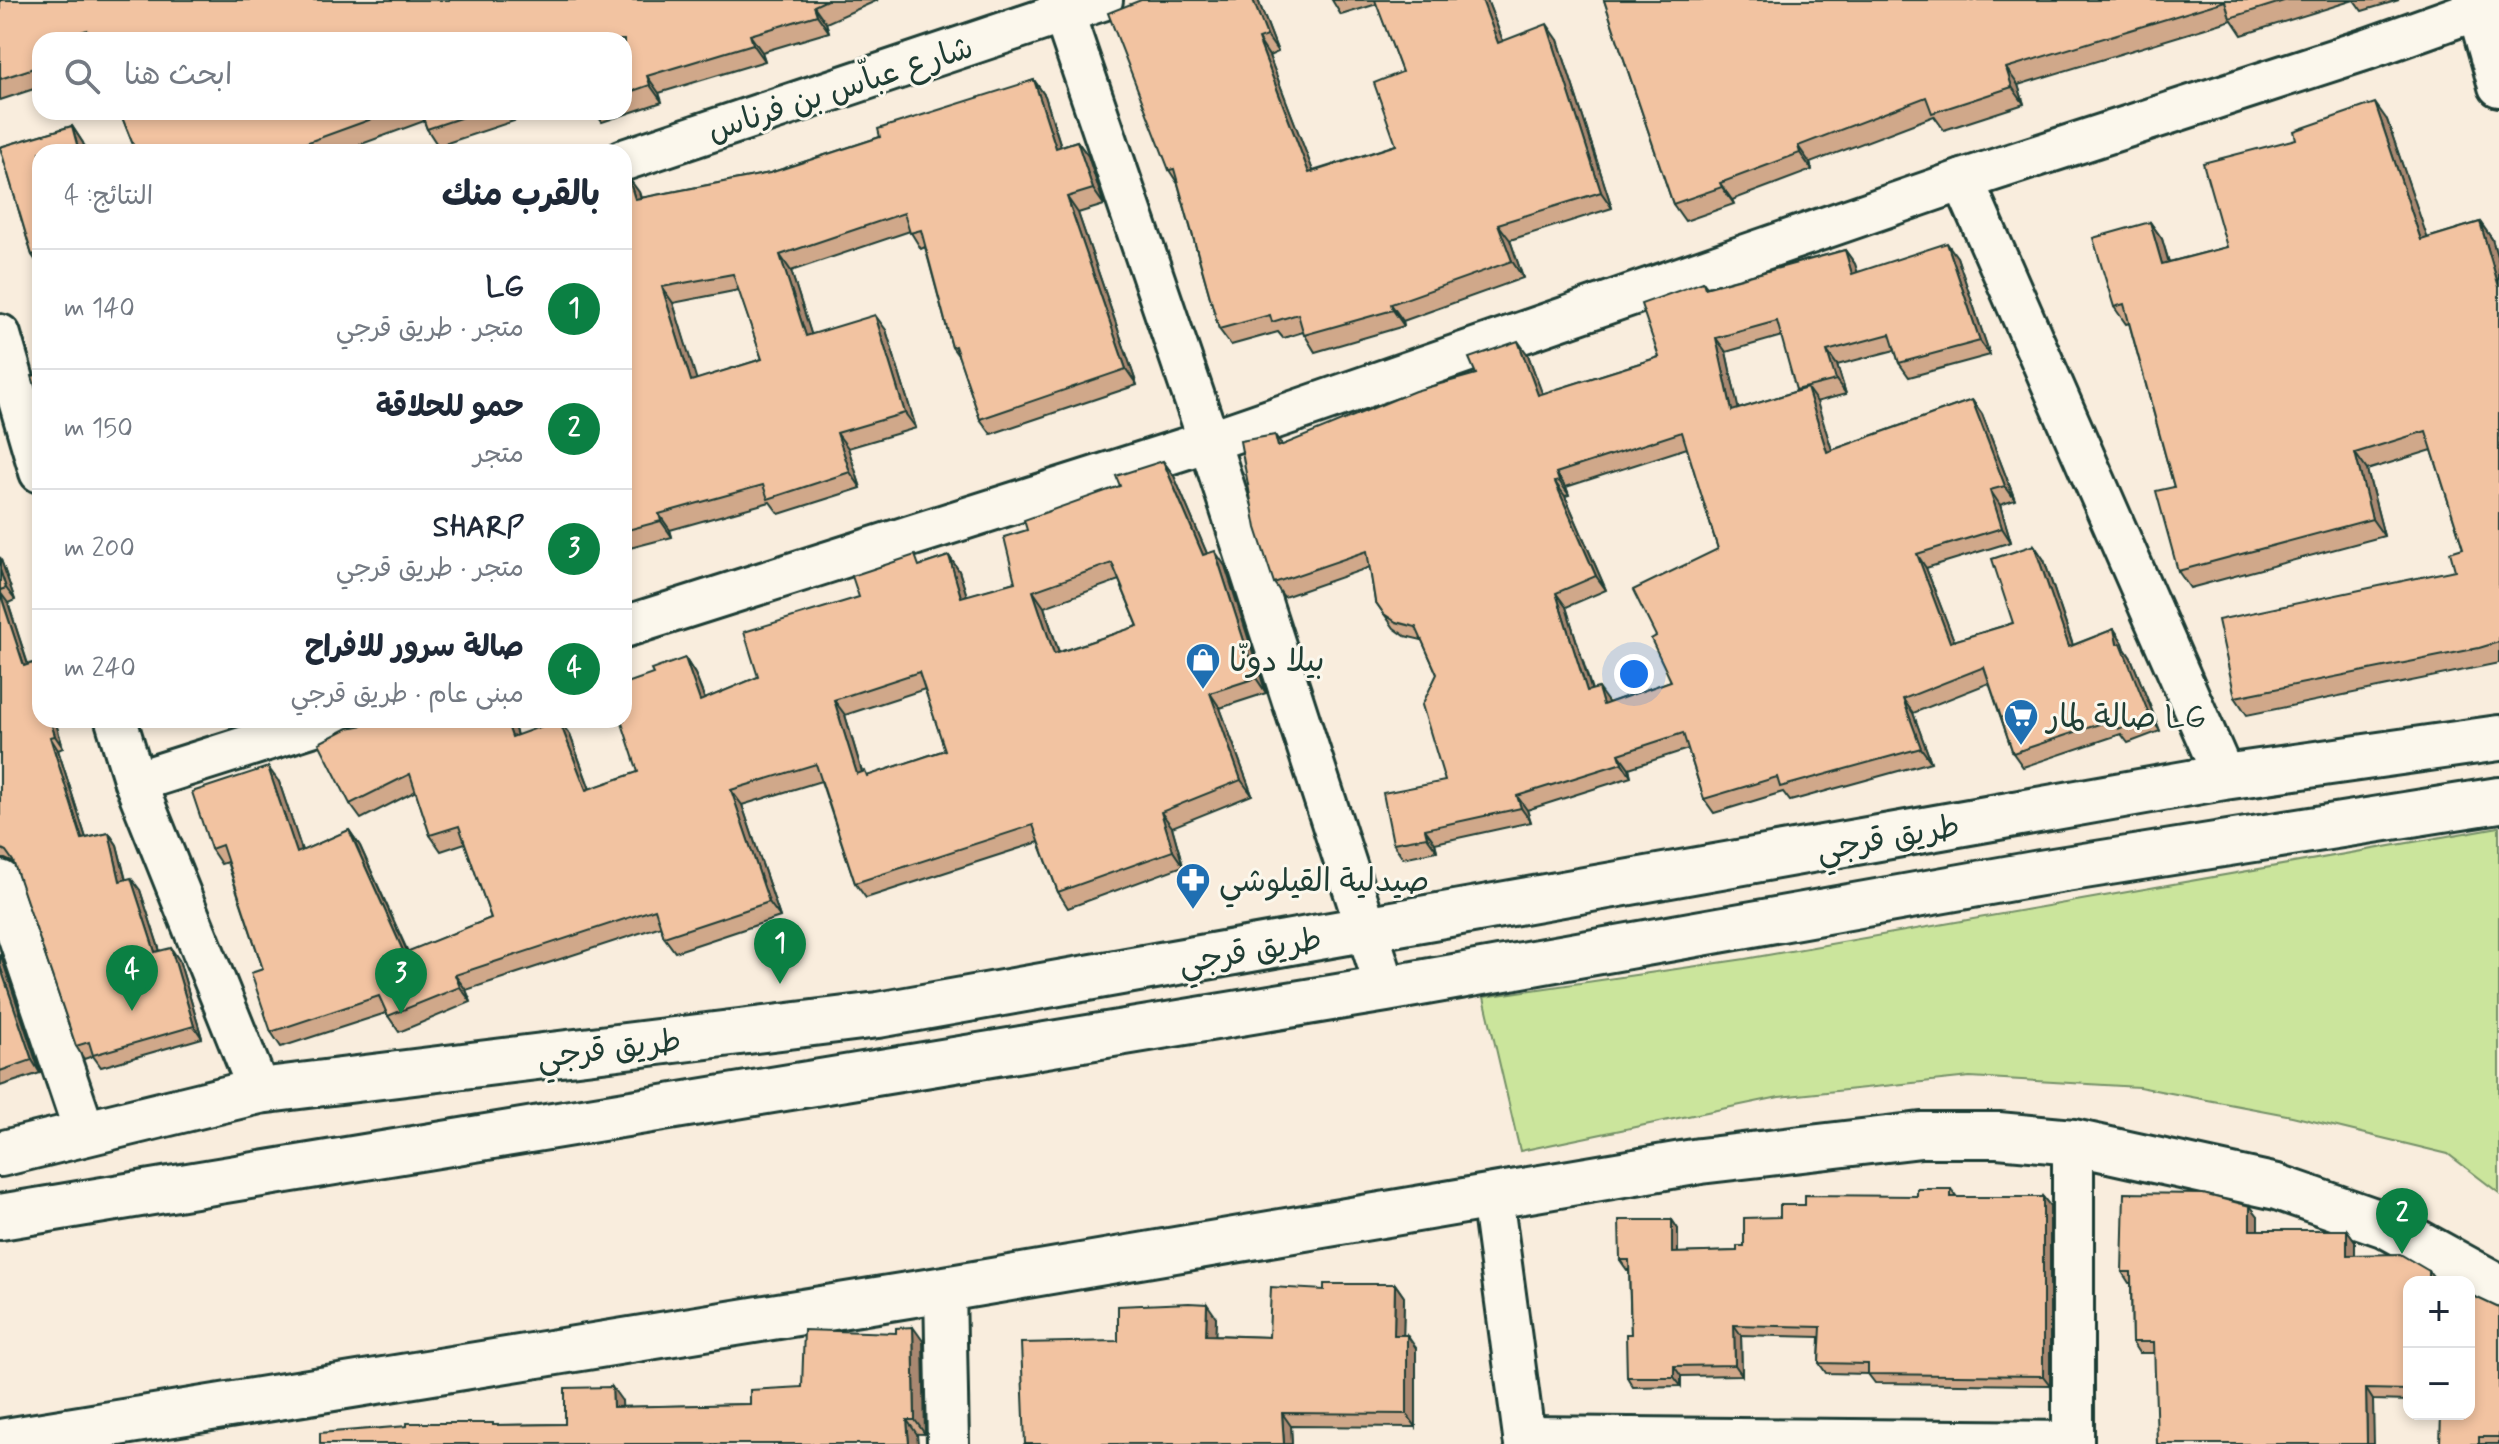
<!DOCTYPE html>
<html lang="ar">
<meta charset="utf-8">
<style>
body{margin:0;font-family:Mynerve,"Playpen Sans Arabic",sans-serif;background:#f2f2f3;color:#1f2937;direction:rtl}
.controls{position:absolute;right:24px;bottom:24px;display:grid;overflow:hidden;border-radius:16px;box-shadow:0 4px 12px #0003}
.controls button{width:72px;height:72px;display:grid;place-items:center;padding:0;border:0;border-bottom:2px solid #e0e1e3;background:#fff;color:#1f2937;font:40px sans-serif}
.you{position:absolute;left:1634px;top:674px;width:28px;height:28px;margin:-20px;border:6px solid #fff;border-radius:50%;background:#1a73e8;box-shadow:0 0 0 12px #1a73e833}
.badge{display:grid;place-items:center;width:52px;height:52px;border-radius:50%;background:#0b8043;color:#fff;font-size:26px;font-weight:700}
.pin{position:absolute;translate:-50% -66px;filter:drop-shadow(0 2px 4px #0008)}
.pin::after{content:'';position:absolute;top:42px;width:28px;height:24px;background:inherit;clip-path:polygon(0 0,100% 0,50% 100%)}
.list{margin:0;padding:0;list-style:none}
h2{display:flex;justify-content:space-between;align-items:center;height:104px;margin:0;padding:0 32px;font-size:34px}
h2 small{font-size:26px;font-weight:400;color:#747a83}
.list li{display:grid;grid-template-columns:52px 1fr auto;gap:24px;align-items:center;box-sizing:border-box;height:120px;padding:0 32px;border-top:2px solid #e0e1e3}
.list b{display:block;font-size:30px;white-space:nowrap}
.list p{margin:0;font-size:26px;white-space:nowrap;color:#747a83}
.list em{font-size:26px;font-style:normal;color:#747a83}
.icon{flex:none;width:44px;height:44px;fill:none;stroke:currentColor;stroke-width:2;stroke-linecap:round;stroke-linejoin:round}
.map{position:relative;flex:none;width:2499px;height:1444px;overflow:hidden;direction:ltr}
.search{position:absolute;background:#fff;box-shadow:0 4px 12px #0003;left:32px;top:32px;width:600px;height:88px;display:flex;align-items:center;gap:20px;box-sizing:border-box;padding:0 28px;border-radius:24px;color:#747a83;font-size:30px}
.panel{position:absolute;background:#fff;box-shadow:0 4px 12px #0003;left:32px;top:144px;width:600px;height:584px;border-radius:24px;direction:rtl}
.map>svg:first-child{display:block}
.green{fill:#cbe59c;stroke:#759168;stroke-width:2}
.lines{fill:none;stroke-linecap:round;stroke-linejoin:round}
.minor-casing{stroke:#1f3d34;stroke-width:46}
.tertiary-casing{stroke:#1f3d34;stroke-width:50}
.trunk-casing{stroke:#1f3d34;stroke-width:50}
.minor{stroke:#fbf7ec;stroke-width:40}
.tertiary{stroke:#fbf7ec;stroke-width:44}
.trunk{stroke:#fbf7ec;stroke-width:44}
.wall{fill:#d0a88a;stroke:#1f3d34;stroke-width:2;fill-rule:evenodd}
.shaded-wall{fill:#a98871;stroke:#1f3d34;stroke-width:2}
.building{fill:#f2c3a1;stroke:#1f3d34;stroke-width:2;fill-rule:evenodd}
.labels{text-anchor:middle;stroke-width:6;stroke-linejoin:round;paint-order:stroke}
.street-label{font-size:32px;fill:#1f3d34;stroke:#fbf7ec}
.poi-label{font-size:32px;fill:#1f3d34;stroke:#fbf7ec;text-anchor:start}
</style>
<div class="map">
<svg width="2499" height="1444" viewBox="0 0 2499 1444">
<rect width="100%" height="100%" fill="#f9eddd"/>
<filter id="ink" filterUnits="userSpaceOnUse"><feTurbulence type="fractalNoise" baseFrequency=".0125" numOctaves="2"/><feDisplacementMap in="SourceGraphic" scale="16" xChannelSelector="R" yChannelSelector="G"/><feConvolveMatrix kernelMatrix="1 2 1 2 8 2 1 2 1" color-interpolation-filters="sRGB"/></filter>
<g filter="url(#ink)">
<polygon class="green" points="2499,827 2499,1193 2448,1154 2292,1116 2139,1087 1970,1077 1779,1097 1520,1151 1484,997 1745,959"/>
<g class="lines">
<defs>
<g id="minor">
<polyline points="1059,0 1209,441 1386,989"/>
<polyline points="2475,0 2499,86"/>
<polyline points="624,160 1102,0"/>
<polyline points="1963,180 2224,777"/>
<polyline points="0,335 40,472"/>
<polyline points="624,627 1209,441 1963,180 2367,49 2499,2"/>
<polyline points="116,720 135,782 259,1091"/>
<polyline points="135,782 330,720"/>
<polyline points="0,881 85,1133"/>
<polyline points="1492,1197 1525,1444"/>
<polyline points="945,1289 948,1444"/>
<polyline points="1524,1437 2073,1442"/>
<polyline points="2073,1444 2073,1142"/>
</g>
<polyline id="tertiary" points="0,1442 945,1289 1700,1161 1921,1135 1998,1135 2073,1142 2277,1187 2386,1225 2499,1287"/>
<g id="trunk">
<polyline points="0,1154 259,1091 878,1015 2224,777 2499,738"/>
<polyline points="0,1217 1386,989 2040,873 2499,800"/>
</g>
</defs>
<use href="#minor" class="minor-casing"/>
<use href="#tertiary" class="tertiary-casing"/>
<use href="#trunk" class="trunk-casing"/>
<use href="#minor" class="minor"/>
<use href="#tertiary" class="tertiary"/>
<use href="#trunk" class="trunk"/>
</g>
<g class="wall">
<polygon points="0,0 878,0 826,23 829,32 762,52 765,61 659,93 662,102 602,122 595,112 624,112 624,40 40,40 40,87 0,100"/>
<polygon points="1258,0 1278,52 1269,56 1313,171 1396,145 1402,72 1377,4 1341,15 1332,0 1487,0 1503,41 1558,40 1612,208 1510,240 1523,278 1403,321 1404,326 1315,352 1303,332 1283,338 1278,332 1231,345 1219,329 1178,184 1169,170"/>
<polygon points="1604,0 2354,0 2242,35 2232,20 2018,85 2024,104 1944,130 1934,116 1810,163 1812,170 1732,200 1734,204 1685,221 1673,204"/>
<polygon points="2354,0 2399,0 2362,11"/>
<path d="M1034 80 1045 96 1061 146 1077 141 1088 156 1104 205 1078 213 1137 385 991 434 980 419 959 357 952 347 925 247 921 249 910 231 791 271 811 334 886 330 916 428 848 448 861 488 779 514 770 502 670 530 672 537 626 549 628 557 624 558V392L632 390 639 192 641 198 770 173 880 137ZM739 290 762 359 696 380 673 303Z"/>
<polygon points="120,112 541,112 438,146 427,129 424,121 340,152 136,152"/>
<polygon points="2387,120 2427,238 2480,222 2492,239 2499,263 2499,663 2247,715 2235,697 2455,570 2463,548 2432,450 2367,470 2384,536 2190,588 2178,571 2174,487 2129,323 2126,324 2114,307 2150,222 2162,239 2169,262 2227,247"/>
<polygon points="72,126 83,143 86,152 40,152 40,267 32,255 0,147"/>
<path d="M1845 250 1855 264 1857 272 1957 257 1990 355 1909 377 1899 363 1895 350 1837 365 1846 394 1816 402 1832 450 1972 400 1982 414 2015 500 2000 505 2011 542 1926 568 1954 641 2013 623 2034 545 2044 560 2073 645 2114 629 2123 643 2125 649 2131 658 2160 731 2128 743 2121 734 2023 767 2013 753 1989 683 1913 713 1931 762 1790 801 1783 792 1714 813 1704 799 1688 749 1629 768 1631 777 1527 810 1531 822 1435 843 1437 851 1403 858 1393 843 1445 781 1437 674 1422 640 1405 636 1394 628 1375 601 1370 567 1284 597 1274 583 1283 445 1528 355 1542 394 1659 357 1703 282 1707 287ZM1782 336 1797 391 1738 409 1726 352ZM1687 448 1718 549 1656 636 1671 681 1608 703 1592 690 1566 607 1606 590 1565 496 1569 495 1566 487Z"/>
<path d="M1163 461 1174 476 1207 554 1225 566 1266 693 1220 708 1252 795 1172 827 1183 866 1068 908 1058 892 1039 842 866 898 855 883 821 781 742 805 780 917 675 952 664 937 661 926 466 990 471 1002 399 1032 386 1013 281 1047 271 1032 263 969 227 862 221 864 211 849 279 782 302 851 349 830 360 846 408 952 491 918 465 843 441 851 430 835 416 791 361 819 350 804 389 720H512L517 735H570L590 789 638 772 653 674 685 658 695 674 705 699 758 677 859 597 922 565 949 556 959 571 967 596 1015 582 1027 530 1120 486ZM1119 580 1138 626 1059 652 1044 607ZM925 689 945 750 868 776 862 772 845 715Z"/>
<polygon points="0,557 15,600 8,603 28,664 33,663 40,673 40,720 55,720 63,748 58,750 86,838 109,833 117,845 126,880 140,890 160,951 179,960 202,1038 101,1067 93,1056 84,1059 76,1046 14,863 5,859 0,859"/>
<polygon points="0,953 40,1073 0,1086"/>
<polygon points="1951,1189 1957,1197 2043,1197 2050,1206 2050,1385 1875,1383 1868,1374 1826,1373 1819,1363 1820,1337 1741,1335 1742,1375 1681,1376 1681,1386 1633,1387 1627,1377 1631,1334 1629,1270 1627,1270 1620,1260 1672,1220 1678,1229 1678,1253 1737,1251 1780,1217 1805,1205 1917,1196"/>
<polygon points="2250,1206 2258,1216 2258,1230 2347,1230 2355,1241 2355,1255 2429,1271 2435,1279 2409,1282 2409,1401 2373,1400 2155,1353 2139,1353 2132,1342 2131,1283 2129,1283 2122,1272"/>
<polygon points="1395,1284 1404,1297 1403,1335 1416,1348 1416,1427 1291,1426 1292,1444 1025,1444 1118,1341 1216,1317 1215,1335 1269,1337 1324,1290"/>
<polygon points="2499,1308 2499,1444 2440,1444"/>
<polygon points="923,1341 925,1434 495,1425 565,1424 622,1401 622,1407 750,1404 802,1387"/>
</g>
<g class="shaded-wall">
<polygon points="1253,0 1258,0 1278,52 1267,36"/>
<polygon points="1482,0 1487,0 1510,59 1498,43"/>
<polygon points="814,6 826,23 829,32 817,15"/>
<polygon points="1547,24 1558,40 1612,208 1601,192"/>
<polygon points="750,35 762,52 765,61 753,44"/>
<polygon points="1258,39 1269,56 1320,189 1309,173"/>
<polygon points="2006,68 2018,85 2024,104 2012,87"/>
<polygon points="647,76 659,93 662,102 650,85"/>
<polygon points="1034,80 1045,96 1066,163 1056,148"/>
<polygon points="2375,103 2387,120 2434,257 2421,240"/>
<polygon points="72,126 83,143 86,152 79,152"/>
<polygon points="1077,141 1088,156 1104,205 1093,189"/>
<polygon points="1798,146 1810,163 1812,170 1800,153"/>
<polygon points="628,177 639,192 646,215 635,199"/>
<polygon points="1720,183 1732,200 1734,204 1722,187"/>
<polygon points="1067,197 1078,213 1137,385 1126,369"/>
<polygon points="2150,222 2162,239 2174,281 2162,264"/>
<polygon points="2480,222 2492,239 2499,263 2499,287"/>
<polygon points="1498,224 1510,240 1523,278 1512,261"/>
<polygon points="1947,243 1957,257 1990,355 1980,341"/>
<polygon points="1845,250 1855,264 1862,288 1852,274"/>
<polygon points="780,255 791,271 817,352 806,336"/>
<polygon points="662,287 673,303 702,397 691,381"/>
<polygon points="1391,304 1403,321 1404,326 1393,310"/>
<polygon points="875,315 886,330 916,428 905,413"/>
<polygon points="1716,338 1726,352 1742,425 1732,411"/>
<polygon points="1518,341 1528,355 1548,409 1538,395"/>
<polygon points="1827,351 1837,365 1846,394 1836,380"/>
<polygon points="1807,388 1817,402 1837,466 1827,452"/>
<polygon points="1972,400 1982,414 2015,500 2005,486"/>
<polygon points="837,433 848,448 861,488 850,472"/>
<polygon points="1275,435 1285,449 1278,447"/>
<polygon points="2355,453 2367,470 2384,536 2372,519"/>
<polygon points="1163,461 1174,476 1214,570 1203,555"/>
<polygon points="1556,473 1566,487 1569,495 1559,481"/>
<polygon points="1555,482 1565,496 1606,590 1596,576"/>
<polygon points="1990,490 2000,505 2011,542 2002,528"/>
<polygon points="659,514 670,530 672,537 661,521"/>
<polygon points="2034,545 2044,560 2078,661 2069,647"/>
<polygon points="1215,551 1225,566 1266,693 1256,678"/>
<polygon points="1917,554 1926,568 1960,656 1950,642"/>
<polygon points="949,556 959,571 972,612 961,597"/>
<polygon points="0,557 15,600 6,588 0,570"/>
<polygon points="1033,591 1044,607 1064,669 1054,654"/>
<polygon points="0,592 8,603 32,678 24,666"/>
<polygon points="1556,593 1566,607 1596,705 1587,691"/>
<polygon points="2114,629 2123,643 2125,649 2131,658 2160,731 2150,717 2117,644"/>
<polygon points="685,658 695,674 711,716 700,701"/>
<polygon points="33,663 40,673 40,686"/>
<polygon points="1598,688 1608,702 1613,719 1603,705"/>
<polygon points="1210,693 1220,708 1252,795 1241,780"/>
<polygon points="1903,699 1913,713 1931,762 1921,748"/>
<polygon points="834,700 845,715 867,789 857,774"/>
<polygon points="50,720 55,720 63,748 55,736"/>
<polygon points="506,720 512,720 522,752 512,737"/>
<polygon points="559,720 570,735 596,806 586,790"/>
<polygon points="50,737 58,750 90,851 82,839"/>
<polygon points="1619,754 1629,768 1631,777 1622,763"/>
<polygon points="268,767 279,782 308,868 297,853"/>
<polygon points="731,790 742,805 780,917 769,902"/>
<polygon points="1517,796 1527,810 1531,822 1521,808"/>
<polygon points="1161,812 1172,827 1183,866 1173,851"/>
<polygon points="1425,829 1435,843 1437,851 1427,837"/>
<polygon points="349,830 360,846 415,969 404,953"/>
<polygon points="109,833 117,845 129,894 120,881"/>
<polygon points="131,878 140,890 164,964 155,952"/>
<polygon points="171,948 179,960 202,1038 194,1026"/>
<polygon points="0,953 40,1073 32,1060 0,966"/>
<polygon points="455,975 466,990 471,1002 460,987"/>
<polygon points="2043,1197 2050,1206 2050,1385 2043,1376"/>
<polygon points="2250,1206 2258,1216 2258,1241 2250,1230"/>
<polygon points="1672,1220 1678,1229 1678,1262 1672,1253"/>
<polygon points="2347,1230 2355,1241 2355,1266 2347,1255"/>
<polygon points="1395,1284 1404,1297 1403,1348 1394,1335"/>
<polygon points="1207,1304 1216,1317 1215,1347 1206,1335"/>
<polygon points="1734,1325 1741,1335 1742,1375 1735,1365"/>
<polygon points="913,1327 923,1341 925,1434 915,1420"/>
<polygon points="1407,1335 1416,1348 1416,1427 1407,1414"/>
<polygon points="1674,1366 1681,1376 1681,1386 1674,1377"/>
<polygon points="612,1387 622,1401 623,1421 613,1407"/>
<polygon points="2366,1389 2373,1400 2374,1444 2367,1444"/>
<polygon points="1282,1413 1291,1426 1292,1444 1284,1444"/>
<polygon points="907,1420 917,1434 918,1444 909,1444"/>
</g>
<g class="building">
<polygon points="0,0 827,0 814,6 817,15 750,35 753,44 647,76 650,85 624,94 624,40 91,40 87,30 57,40 40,40 40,66 0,79"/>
<polygon points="1141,0 1253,0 1267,36 1258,39 1309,173 1396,145 1374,83 1402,72 1375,0 1482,0 1498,43 1547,24 1601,192 1498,224 1512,261 1391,304 1393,310 1304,335 1298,314 1272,322 1270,315 1219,329 1174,169 1169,170 1108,13"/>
<polygon points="1604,0 2287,0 2230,18 2225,1 2006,68 2012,87 1932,113 1926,97 1798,146 1800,153 1720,183 1722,187 1673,204"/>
<path d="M1034 80 1056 148 1077 141 1093 189 1067 197 1126 369 980 419 955 346 952 347 921 230 910 233 904 213 780 255 806 336 875 315 905 413 837 433 850 472 768 499 763 485 659 514 661 521 624 531V392L632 390 624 363V178L628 177 635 199 770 173 880 137 878 129ZM733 274 762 359 691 381 662 287Z"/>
<polygon points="2375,103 2421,240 2480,222 2499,287 2499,642 2479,648 2235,697 2218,620 2455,570 2450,552 2463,548 2426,431 2355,453 2372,519 2178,571 2156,491 2174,487 2124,304 2114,307 2093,238 2150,222 2162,264 2227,247 2203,163 2296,139 2294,131"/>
<polygon points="120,112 391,112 281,152 136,152"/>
<polygon points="421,112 478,112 427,129"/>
<polygon points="72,126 79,152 40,152 40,253 32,255 0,147"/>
<path d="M1947 243 1980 341 1899 363 1890 334 1827 351 1836 380 1796 390 1777 321 1716 338 1732 411 1807 388 1827 452 1972 400 2005 486 1990 490 2002 528 1917 554 1950 642 2013 623 1992 559 2034 545 2069 647 2114 629 2117 644H2121L2150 717 2118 729 2114 719 2013 753 1984 667 1903 699 1921 748 1780 787 1777 777 1704 799 1683 733 1619 754 1622 763 1517 796 1521 808 1425 829 1427 837 1393 843 1383 793 1445 781 1422 705 1437 674 1416 627 1396 622 1384 614 1375 601 1367 551 1274 583 1256 528 1240 441 1275 435 1278 447 1415 391 1476 374 1469 358 1518 341 1538 395 1659 357 1641 304 1703 282 1705 288 1845 250 1852 274ZM1682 432 1718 549 1633 590 1656 636 1651 639 1671 681 1603 705 1598 688 1587 691 1556 593 1596 576 1555 482 1559 481 1556 473Z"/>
<polygon points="40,374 40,403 32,376"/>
<path d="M1163 461 1203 555 1215 551 1256 678 1210 693 1241 780 1161 812 1173 851 1058 892 1033 825 855 883 816 764 731 790 769 902 664 937 655 909 455 975 460 987 388 1016 379 996 271 1032 251 973 263 969 222 845 211 849 192 792 268 767 297 853 349 830 404 953 491 918 459 826 430 835 410 774 350 804 319 743 348 728 389 720H506L512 737 559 720 586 790 638 772 621 720H624V684L653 674 651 670 685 658 700 701 758 677 744 632 859 597 852 576 915 555 919 566 949 556 961 597 1015 582 1004 537 1027 530 1024 520 1120 486 1116 476ZM1112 563 1138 626 1054 654 1033 591ZM919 672 945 750 867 776 865 771 857 774 834 700Z"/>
<polygon points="0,570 6,588 0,590"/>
<polygon points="0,593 24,666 33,663 40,686 40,720 50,720 55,736 50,737 82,839 109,833 120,881 131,878 155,952 171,948 194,1026 93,1055 89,1042 76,1046 13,861 6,851 0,848"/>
<polygon points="0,966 32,1060 0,1071"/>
<polygon points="1917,1189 1951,1189 1951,1197 2043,1197 2043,1376 1868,1374 1868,1364 1819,1363 1821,1327 1734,1325 1735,1365 1674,1366 1674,1377 1627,1377 1626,1334 1631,1334 1629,1260 1620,1260 1619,1220 1672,1220 1672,1253 1737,1251 1737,1246 1744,1246 1744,1218 1780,1217 1780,1205 1805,1205 1805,1195 1917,1196"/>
<polygon points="2124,1193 2203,1194 2250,1206 2250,1230 2347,1230 2347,1255 2400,1254 2429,1271 2429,1277 2441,1282 2409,1282 2409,1390 2366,1389 2367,1444 2157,1444 2154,1342 2132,1342 2131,1272 2122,1272"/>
<polygon points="1324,1284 1395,1284 1394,1335 1407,1335 1407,1414 1282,1413 1284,1444 1025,1444 1021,1343 1118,1341 1118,1306 1189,1303 1207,1304 1206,1335 1269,1337 1271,1287 1324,1290"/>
<polygon points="2469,1294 2499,1308 2499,1437 2479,1437 2479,1444 2440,1444 2441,1414 2469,1414"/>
<polygon points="913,1327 915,1420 907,1420 909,1444 320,1444 320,1433 407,1426 407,1423 493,1423 493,1425 565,1424 565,1388 612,1387 613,1407 750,1404 750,1390 802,1387 804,1330 896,1333 896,1328"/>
</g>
</g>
<defs>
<symbol id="shop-pin" viewBox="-11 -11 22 30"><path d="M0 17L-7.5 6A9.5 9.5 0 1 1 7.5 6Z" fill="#1f6fb2" stroke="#fbf7ec"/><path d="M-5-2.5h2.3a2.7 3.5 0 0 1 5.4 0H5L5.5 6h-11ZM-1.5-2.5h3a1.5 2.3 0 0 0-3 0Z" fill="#fff"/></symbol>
<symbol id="supermarket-pin" viewBox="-11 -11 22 30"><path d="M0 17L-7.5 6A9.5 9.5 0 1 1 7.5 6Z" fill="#1f6fb2" stroke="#fbf7ec"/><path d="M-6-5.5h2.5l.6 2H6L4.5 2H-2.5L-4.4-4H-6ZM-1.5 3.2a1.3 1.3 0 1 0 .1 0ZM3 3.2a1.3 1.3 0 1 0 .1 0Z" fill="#fff"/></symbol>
<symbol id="pharmacy-pin" viewBox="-11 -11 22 30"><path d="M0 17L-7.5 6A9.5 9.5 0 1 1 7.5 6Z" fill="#1f6fb2" stroke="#fbf7ec"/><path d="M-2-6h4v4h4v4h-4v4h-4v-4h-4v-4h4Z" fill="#fff"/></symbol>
</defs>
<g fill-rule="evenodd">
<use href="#shop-pin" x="1183" y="640" width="40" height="54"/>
<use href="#supermarket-pin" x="2001" y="696" width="40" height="54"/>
<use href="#pharmacy-pin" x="1173" y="860" width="40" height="54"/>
</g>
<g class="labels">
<g class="street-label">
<text transform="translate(840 88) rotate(-18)" y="11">شارع عباّس بن فرناس</text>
<text transform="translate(1888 837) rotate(-10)" y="11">طريق قرجي</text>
<text transform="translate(1250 950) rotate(-10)" y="11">طريق قرجي</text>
<text transform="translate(609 1048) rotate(-7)" y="11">طريق قرجي</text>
</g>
<g class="poi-label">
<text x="1229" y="671">بيلا دونّا</text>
<text x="2047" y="727">صالة لمار LG</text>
<text x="1219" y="891">صيدلية القيلوشي</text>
</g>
</g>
</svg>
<div class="controls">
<button>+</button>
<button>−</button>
</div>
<div class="you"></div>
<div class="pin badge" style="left:780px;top:984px">1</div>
<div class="pin badge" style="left:2402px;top:1254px">2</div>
<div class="pin badge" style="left:401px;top:1014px">3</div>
<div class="pin badge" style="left:132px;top:1011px">4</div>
<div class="search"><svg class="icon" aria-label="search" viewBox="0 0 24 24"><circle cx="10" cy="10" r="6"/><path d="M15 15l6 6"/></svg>ابحث هنا</div>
<section class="panel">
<h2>بالقرب منك<small>النتائج: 4</small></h2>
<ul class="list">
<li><span class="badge">1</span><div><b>LG</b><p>متجر · طريق قرجي</p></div><em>140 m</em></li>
<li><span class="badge">2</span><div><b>حمو للحلاقة</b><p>متجر</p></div><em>150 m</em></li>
<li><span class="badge">3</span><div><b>SHARP</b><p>متجر · طريق قرجي</p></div><em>200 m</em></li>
<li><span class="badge">4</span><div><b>صالة سرور للافراح</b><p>مبنى عام · طريق قرجي</p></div><em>240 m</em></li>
</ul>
</section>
</div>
